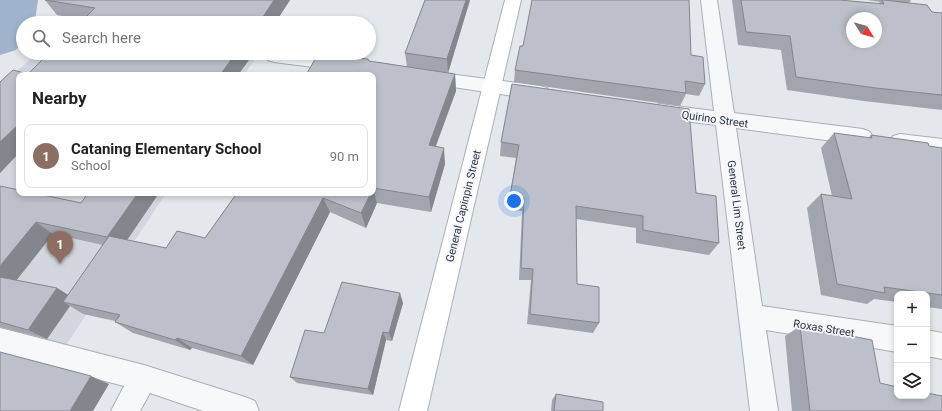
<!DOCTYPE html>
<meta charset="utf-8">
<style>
body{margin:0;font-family:Roboto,sans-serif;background:#f6f6f6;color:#222}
.controls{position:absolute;right:12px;bottom:12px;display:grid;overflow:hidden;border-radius:8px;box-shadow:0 2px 6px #0003}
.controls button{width:36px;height:36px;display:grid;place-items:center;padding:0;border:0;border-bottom:1px solid #e0e0e0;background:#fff;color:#222;font:20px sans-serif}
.compass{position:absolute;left:846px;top:12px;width:36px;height:36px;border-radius:50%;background:#fff;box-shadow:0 2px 6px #0003;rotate:127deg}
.you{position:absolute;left:514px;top:201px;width:14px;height:14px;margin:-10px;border:3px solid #fff;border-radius:50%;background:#1a73e8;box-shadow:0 0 0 6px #1a73e833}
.badge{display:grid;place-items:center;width:26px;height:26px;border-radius:50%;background:#2563eb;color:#fff;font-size:13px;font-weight:700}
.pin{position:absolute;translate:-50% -33px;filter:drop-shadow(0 1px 2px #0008)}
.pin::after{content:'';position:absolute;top:21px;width:14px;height:12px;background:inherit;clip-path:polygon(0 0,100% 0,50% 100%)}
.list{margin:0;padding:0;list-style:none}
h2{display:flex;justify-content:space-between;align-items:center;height:52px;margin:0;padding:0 16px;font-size:17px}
h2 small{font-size:13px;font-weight:400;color:#767676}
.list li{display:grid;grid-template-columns:26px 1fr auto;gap:12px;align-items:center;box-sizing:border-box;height:64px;margin:0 8px 8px;padding:0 8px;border:1px solid #e0e0e0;border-radius:8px}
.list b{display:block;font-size:15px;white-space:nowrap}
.list p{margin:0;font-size:13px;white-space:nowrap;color:#767676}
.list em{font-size:13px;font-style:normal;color:#767676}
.icon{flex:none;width:22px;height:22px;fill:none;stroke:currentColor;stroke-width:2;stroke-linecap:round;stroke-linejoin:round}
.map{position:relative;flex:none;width:942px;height:411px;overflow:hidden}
.search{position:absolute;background:#fff;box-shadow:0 2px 6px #0003;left:16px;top:16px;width:360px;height:44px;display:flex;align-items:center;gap:10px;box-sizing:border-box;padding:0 14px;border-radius:22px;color:#767676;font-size:15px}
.panel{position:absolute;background:#fff;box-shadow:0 2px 6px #0003;left:16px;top:72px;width:360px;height:124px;border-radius:8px}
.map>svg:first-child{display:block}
.built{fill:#d2d6de}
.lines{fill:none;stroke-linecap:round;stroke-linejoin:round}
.river{fill:#9fb4cc;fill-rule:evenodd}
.street-casing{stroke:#a9aeb7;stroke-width:2}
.secondary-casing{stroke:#a9aeb7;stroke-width:2}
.street{fill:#f7f8fa;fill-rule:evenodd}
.secondary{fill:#fff;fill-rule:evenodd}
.wall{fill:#a1a5ae;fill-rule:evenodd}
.shaded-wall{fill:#83868d}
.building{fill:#bbc0ca;stroke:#83868d;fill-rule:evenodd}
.labels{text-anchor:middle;stroke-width:3.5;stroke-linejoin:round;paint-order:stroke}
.street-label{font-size:11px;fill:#2b3445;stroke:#f4f6f9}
</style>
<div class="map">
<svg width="942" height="411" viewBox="0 0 942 411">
<rect width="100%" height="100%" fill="#e4e7ec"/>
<polygon class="built" points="38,53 259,53 244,75 19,75 19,193 166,193 63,350 0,335 0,85"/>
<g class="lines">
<polygon class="river" points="0,0 38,0 35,20 33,23 23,23 23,39 16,50 0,55"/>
<defs>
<g id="street">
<polygon points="701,0 717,0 734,113 863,129 870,132 873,137 870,142 863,145 736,128 762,306 897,326 897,352 766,330 778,411 750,411 716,125 660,118 653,116 650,111 653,106 660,104 714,111"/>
<polygon points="267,53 298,53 344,59 350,61 353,65 350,69 344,71 274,62 268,60 265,56"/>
<polygon points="426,71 540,86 547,88 549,93 547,98 540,100 419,82 417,77 419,72"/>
<polygon points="900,134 942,139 942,155 893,148 890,142 893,136"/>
<polygon points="0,328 144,365 245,397 255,401 259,411 203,411 150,393 140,411 111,411 124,386 0,354"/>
<polygon points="927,330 942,333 942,359 927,356"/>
</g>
<polygon id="secondary" points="505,0 521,0 427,411 399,411"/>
</defs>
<use href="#street" class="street-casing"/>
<use href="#secondary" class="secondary-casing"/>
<use href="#street" class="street"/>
<use href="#secondary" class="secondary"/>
</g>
<g class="wall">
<polygon points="45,0 290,0 275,23 80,23 83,20 57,15"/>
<path d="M470 0 448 73 455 74 456 91 436 146 445 164 431 212 377 203 366 228 330 212 253 365 192 348 190 350 133 333 115 322V321L83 314 70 306 47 339 0 327V186L81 203 88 193H159L127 240 166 248 205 238 237 193H373L369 61 407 67 405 53ZM53 234 103 245 68 295 57 288 16 280Z"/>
<polygon points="732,0 840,0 878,4 880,2 867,0 911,0 909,3 932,12 942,13 942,110 864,101 787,90 781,50 738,45"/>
<polygon points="49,53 255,53 252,57 251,57 238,75 19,75 19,153 0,173 0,82 13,70 28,74"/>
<polygon points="691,55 705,84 699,96 686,94 680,106 514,82 515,70"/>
<polygon points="512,84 696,193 719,243 709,255 636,243 636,228 576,219 577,284 599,323 593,333 527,324 531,280 519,280 522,211 508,209 510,196 516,158 500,156 501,142"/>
<polygon points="834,133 868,138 871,135 929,146 942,148 942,309 927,307 927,294 897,294 897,302 874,299 867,304 821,295 807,208 821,194 832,196 821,148"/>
<polygon points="403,303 392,341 386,340 373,395 297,383 290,377 324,333"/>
<polygon points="800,326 880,383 942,411 792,411 785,336"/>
<polygon points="556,394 603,411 551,411 552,400"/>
</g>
<g class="shaded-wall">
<polygon points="274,0 290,0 275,23 259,23"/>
<polygon points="466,0 470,0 448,73 447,59"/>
<polygon points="236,53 249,53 251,57 238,75 220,75"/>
<polygon points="250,53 255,53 252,57"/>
<polygon points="455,74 456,91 430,161 429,145"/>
<polygon points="19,124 19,153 0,173 0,142"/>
<polygon points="444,148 445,164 431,212 429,197"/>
<polygon points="373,188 377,203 366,228 361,213 371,193 373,193"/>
<polygon points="138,193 159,193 121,249 107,237"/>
<polygon points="323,198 330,212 253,365 241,356"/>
<polygon points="36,222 53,234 12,286 0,279 0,266"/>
<polygon points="57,288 75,299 63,302 70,306 47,339 28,330"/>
<polygon points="400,293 403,303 392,341 389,333"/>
<polygon points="383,332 386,340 373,395 368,389"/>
<polygon points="177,338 192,348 190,350 175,340"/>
<polygon points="91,376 109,384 93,411 70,411"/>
</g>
<g class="building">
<polygon points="45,0 274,0 259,23 80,23 95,8"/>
<polygon points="425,0 466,0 447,59 405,53"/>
<polygon points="532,0 689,0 691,55 703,57 705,84 685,81 686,93 515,70 520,46 523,46"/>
<path d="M741 0H840L884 4 882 0H884L927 5 932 12 942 13V95L876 88 796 77 790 36 746 32ZM852 18H876V42H852Z"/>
<polygon points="49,53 236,53 220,75 19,75 19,124 0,142 0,82 13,70 28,74"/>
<polygon points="318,54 368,59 369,61 455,74 429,145 444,148 429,197 373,188 373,75 306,75"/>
<polygon points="512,84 689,109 696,193 716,196 719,243 643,230 643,216 576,206 577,284 599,287 599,323 530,314 533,269 521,268 524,198 510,196 519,145 501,142"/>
<polygon points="834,133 872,138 871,135 928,143 929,146 942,148 942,295 884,287 885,293 837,284 821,194 852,199"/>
<polygon points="0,186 19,190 19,193 34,193 81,203 88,193 138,193 107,237 36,222 0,266"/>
<polygon points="237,193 371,193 361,213 323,198 241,356 177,338 175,340 115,322 120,315 63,302 109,236 166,248 177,231 205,238"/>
<polygon points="0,277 57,288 28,330 0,322"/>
<polygon points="342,282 400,293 389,333 383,332 368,389 290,377 305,330 324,333"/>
<polygon points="800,326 872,340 880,383 897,387 897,396 927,396 927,393 942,396 942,411 810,411"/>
<polygon points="0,352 91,376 70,411 0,411"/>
<polygon points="556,394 603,402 603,411 554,411"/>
</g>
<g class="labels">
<g class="street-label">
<text transform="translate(715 119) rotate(8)" y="4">Quirino Street</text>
<text transform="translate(737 205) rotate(83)" y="4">General Lim Street</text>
<text transform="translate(463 206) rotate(-76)" y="4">General Capinpin Street</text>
<text transform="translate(824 328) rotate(9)" y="4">Roxas Street</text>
</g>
</g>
</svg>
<div class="controls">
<button>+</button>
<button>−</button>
<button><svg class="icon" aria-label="layers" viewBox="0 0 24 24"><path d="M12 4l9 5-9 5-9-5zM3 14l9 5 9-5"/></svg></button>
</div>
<svg class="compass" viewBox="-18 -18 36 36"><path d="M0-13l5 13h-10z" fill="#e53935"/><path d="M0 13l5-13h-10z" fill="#767676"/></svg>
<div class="you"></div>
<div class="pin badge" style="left:60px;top:264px;background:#8d6e63">1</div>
<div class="search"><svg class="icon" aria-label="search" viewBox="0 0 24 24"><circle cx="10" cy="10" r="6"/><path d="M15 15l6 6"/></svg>Search here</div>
<section class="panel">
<h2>Nearby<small></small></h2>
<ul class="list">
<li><span class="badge" style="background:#8d6e63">1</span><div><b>Cataning Elementary School</b><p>School</p></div><em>90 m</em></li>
</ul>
</section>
</div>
